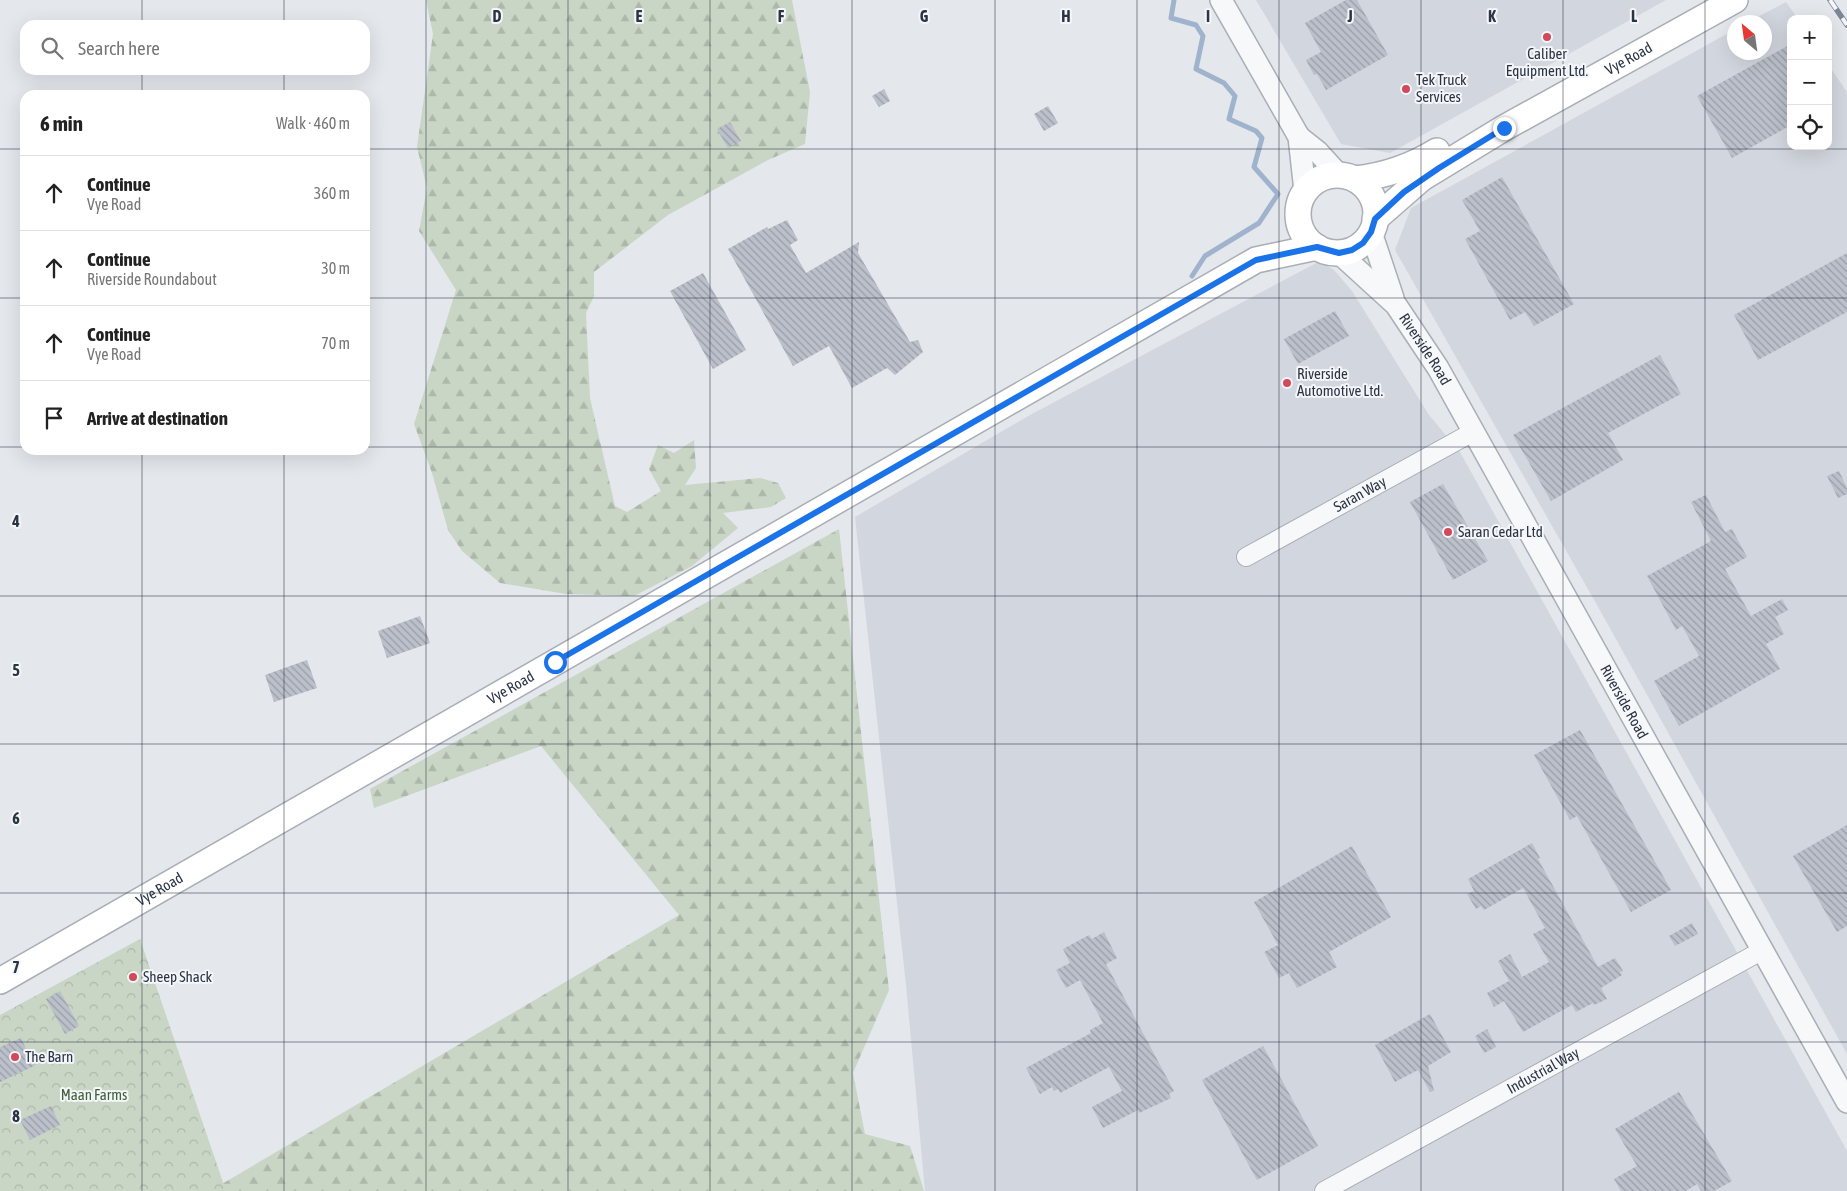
<!DOCTYPE html>
<meta charset="utf-8">
<style>
body{margin:0;font-family:"Asap Condensed",sans-serif;background:#f6f6f6;color:#222}
.controls{position:absolute;right:15px;top:15px;display:grid;overflow:hidden;border-radius:10px;box-shadow:0 5px 20px #0002}
.controls button{width:45px;height:45px;display:grid;place-items:center;padding:0;border:0;border-bottom:1px solid #e0e0e0;background:#fff;color:#222;font:25px sans-serif}
.compass{position:absolute;left:1727px;top:15px;width:45px;height:45px;border-radius:50%;background:#fff;box-shadow:0 5px 20px #0002;rotate:331deg}
.stop{position:absolute;width:15px;height:15px;margin:-11px;border:4px solid #1a73e8;border-radius:50%;background:#fff}
.stop.end{background:#1a73e8;border-color:#fff;box-shadow:0 1px 5px #0008}
.list{margin:0;padding:0;list-style:none}
h2{display:flex;justify-content:space-between;align-items:center;height:65px;margin:0;padding:0 20px;font-size:21px}
h2 small{font-size:16px;font-weight:400;color:#767676}
.list li{display:grid;grid-template-columns:32px 1fr auto;gap:15px;align-items:center;box-sizing:border-box;height:75px;padding:0 20px;border-top:1px solid #e0e0e0}
.list b{display:block;font-size:19px;white-space:nowrap}
.list p{margin:0;font-size:16px;white-space:nowrap;color:#767676}
.list em{font-size:16px;font-style:normal;color:#767676}
.icon{flex:none;width:28px;height:28px;fill:none;stroke:currentColor;stroke-width:2;stroke-linecap:round;stroke-linejoin:round}
.map{position:relative;flex:none;width:1847px;height:1191px;overflow:hidden}
.search{position:absolute;background:#fff;box-shadow:0 5px 20px #0002;left:20px;top:20px;width:350px;height:55px;display:flex;align-items:center;gap:12px;box-sizing:border-box;padding:0 18px;border-radius:15px;color:#767676;font-size:19px}
.panel{position:absolute;background:#fff;box-shadow:0 5px 20px #0002;left:20px;top:90px;width:350px;height:365px;border-radius:15px}
.map>svg:first-child{display:block}
.built{fill:#d2d6de}
.forest{fill:url(#forest-firs)}
.park{fill:url(#park-crowns)}
.lines{fill:none;stroke-linecap:round;stroke-linejoin:round}
.stream{stroke:#9fb4cc;stroke-width:5}
.building{fill:url(#building-back-hatch)}
.minor-casing{stroke:#a9aeb7;stroke-width:20}
.tertiary-casing{stroke:#a9aeb7;stroke-width:24}
.secondary-casing{stroke:#a9aeb7;stroke-width:28}
.minor{stroke:#f7f8fa;stroke-width:18}
.tertiary{stroke:#f7f8fa;stroke-width:21}
.secondary{stroke:#fff;stroke-width:25}
.rail-casing{stroke:#7d8696;stroke-width:5.5}
.rail{stroke:#f4f6f9;stroke-width:4;stroke-dasharray:11;stroke-linecap:butt}
.route{stroke:#1a73e8;stroke-width:6}
.grid{fill:none;stroke:#2b3445;stroke-width:1;stroke-opacity:0.55}
.poi-dot{fill:#d1495b;stroke:#f4f6f9;stroke-width:2}
.labels{text-anchor:middle;stroke-width:4;stroke-linejoin:round;paint-order:stroke}
.poi-label{font-size:15px;fill:#2b3445;stroke:#f4f6f9;text-anchor:start}
.street-label{font-size:15px;fill:#2b3445;stroke:#f4f6f9}
.park-label{font-size:15px;fill:#3f6138;stroke:#f4f6f9}
.grid-label{font-size:16px;text-anchor:middle;font-weight:bold;fill:#2b3445;stroke:#f4f6f9;stroke-width:4;stroke-linejoin:round;paint-order:stroke}
</style>
<div class="map">
<svg width="1847" height="1191" viewBox="0 0 1847 1191">
<defs>
<pattern id="forest-firs" width="22" height="20" patternUnits="userSpaceOnUse" patternTransform="scale(1.25)"><rect width="22" height="20" fill="#c9d6c5"/><path d="M5 1l3.5 6h-7zM16 11l3.5 6h-7z" fill="#adb8ab"/></pattern>
<pattern id="park-crowns" width="20" height="18" patternUnits="userSpaceOnUse" patternTransform="scale(1.25)"><rect width="20" height="18" fill="#c9d6c5"/><path d="M2 6a3 3 0 1 1 6 0M12 15a3 3 0 1 1 6 0" fill="none" stroke="#adb8ab"/></pattern>
<pattern id="building-back-hatch" width="6" height="6" patternUnits="userSpaceOnUse" patternTransform="scale(1.25)"><rect width="6" height="6" fill="#bbc0ca"/><path d="M-1 5l2 2M0 0l6 6M5-1l2 2" fill="none" stroke="#989da6"/></pattern>
</defs>
<rect width="100%" height="100%" fill="#e4e7ec"/>
<g class="built">
<polygon points="1256,0 1666,0 1390,153 1341,144"/>
<polygon points="1786,2 1798,19 1791,19 1791,146 1828,146 1828,64 1847,92 1847,1054 1597,605 1395,250 1411,208 1734,30 1734,52 1764,52 1764,22 1748,22"/>
<polygon points="1320,261 1334,270 1352,291 1429,415 1460,452 1847,1151 1847,1191 925,1191 906,985 855,517 1030,415"/>
</g>
<g class="forest">
<polygon points="426,0 792,0 810,92 805,144 768,160 668,215 594,272 594,296 586,313 590,398 615,506 627,512 661,491 649,469 658,445 674,453 694,440 696,468 685,485 760,478 778,483 786,498 771,507 723,513 738,528 692,566 634,596 566,594 500,583 462,551 448,530 432,473 414,424 456,290 419,231 427,188 417,147 433,34"/>
<polygon points="839,529 889,990 853,1073 865,1134 910,1146 924,1191 210,1191 679,915 541,746 374,808 370,789"/>
</g>
<polygon class="park" points="140,939 226,1191 0,1191 0,1015"/>
<g class="lines">
<polyline class="stream" points="1174,0 1171,18 1196,25 1203,36 1196,69 1224,83 1235,96 1229,119 1256,131 1262,138 1254,167 1278,194 1259,223 1205,256 1192,276"/>
</g>
<g class="building">
<polygon points="1346,0 1357,0 1388,55 1326,90 1317,74 1314,75 1306,60 1321,52 1305,23"/>
<polygon points="1791,44 1791,125 1732,158 1697,96"/>
<polygon points="884,89 890,101 879,107 872,96"/>
<polygon points="1048,106 1058,123 1044,131 1034,114"/>
<polygon points="730,122 741,141 728,148 717,129"/>
<polygon points="1502,177 1574,304 1534,326 1525,312 1510,320 1465,239 1480,231 1462,200"/>
<polygon points="787,220 798,240 790,245 806,273 859,242 858,253 910,342 918,340 923,352 895,375 887,368 852,388 829,346 793,366 728,249 767,227 768,229"/>
<polygon points="1847,253 1847,312 1758,360 1734,315"/>
<polygon points="703,273 746,350 713,369 670,291"/>
<polygon points="1335,311 1349,336 1298,364 1284,339"/>
<polygon points="1660,355 1681,394 1608,433 1623,460 1551,501 1513,435"/>
<polygon points="1839,471 1847,488 1847,494 1838,498 1827,476"/>
<polygon points="1443,484 1488,561 1453,580 1410,502"/>
<polygon points="1706,495 1725,532 1732,529 1747,557 1725,569 1751,616 1782,599 1788,610 1775,617 1784,634 1766,644 1780,669 1679,726 1654,681 1699,656 1682,626 1676,630 1647,576 1711,541 1691,502"/>
<polygon points="420,616 430,643 387,658 378,631"/>
<polygon points="307,660 317,688 274,702 265,675"/>
<polygon points="1580,730 1671,890 1631,912 1577,816 1570,820 1534,755"/>
<polygon points="1847,825 1847,926 1837,932 1793,856"/>
<polygon points="1532,843 1540,858 1538,859 1598,967 1615,958 1623,971 1620,972 1622,975 1601,988 1607,999 1594,1005 1593,1003 1576,1012 1572,1005 1523,1032 1504,1001 1494,1007 1487,993 1509,981 1498,961 1510,954 1522,977 1549,962 1533,934 1545,928 1523,888 1484,910 1481,906 1476,909 1467,894 1474,891 1468,879"/>
<polygon points="1352,846 1391,917 1329,952 1337,967 1297,988 1289,973 1279,978 1264,952 1278,945 1254,902"/>
<polygon points="1692,923 1698,934 1675,946 1669,936"/>
<polygon points="1104,932 1117,958 1106,964 1174,1091 1169,1094 1171,1098 1139,1113 1138,1110 1103,1128 1092,1107 1122,1091 1109,1067 1060,1093 1058,1089 1054,1091 1052,1087 1040,1094 1026,1068 1091,1033 1090,1030 1103,1023 1080,980 1066,988 1056,970 1070,963 1063,949 1089,935 1092,939"/>
<polygon points="60,991 79,1026 65,1034 46,999"/>
<polygon points="1430,1014 1451,1052 1428,1066 1434,1091 1430,1092 1418,1070 1395,1082 1375,1045"/>
<polygon points="1487,1029 1496,1047 1484,1053 1475,1036"/>
<polygon points="21,1038 34,1066 0,1082 0,1047"/>
<polygon points="1263,1046 1318,1146 1257,1180 1202,1080"/>
<polygon points="1679,1092 1732,1181 1714,1191 1701,1191 1697,1184 1686,1191 1621,1191 1614,1179 1637,1166 1615,1129"/>
<polygon points="51,1106 60,1125 30,1140 20,1120"/>
</g>
<g class="lines">
<defs>
<g id="minor">
<path id="s1" d="M1246 557 1473 432"/>
<path id="s2" d="M1324 1191 1763 950"/>
</g>
<g id="tertiary">
<polyline points="1221,0 1299,137 1305,191"/>
<polyline points="1299,137 1318,152 1339,175"/>
<polyline points="1371,232 1393,298"/>
<path id="s3" d="M1339 253 1396 305 1438 368 1847 1102"/>
</g>
<g id="secondary">
<circle cx="1337" cy="214" r="39"/>
<path d="M1355 179C1385 176 1411 167 1437 151"/>
<path id="s4" d="M1375 219 1422 178 1504 128 1735 0"/>
<path id="s5" d="M0 981 1256 260 1317 247"/>
</g>
</defs>
<use href="#minor" class="minor-casing"/>
<use href="#tertiary" class="tertiary-casing"/>
<use href="#secondary" class="secondary-casing"/>
<use href="#minor" class="minor"/>
<use href="#tertiary" class="tertiary"/>
<use href="#secondary" class="secondary"/>
<defs>
<polyline id="rail" points="1830,0 1847,25"/>
</defs>
<use href="#rail" class="rail-casing"/>
<use href="#rail" class="rail"/>
</g>
<g class="lines">
<polyline class="route" points="555,662 1256,260 1317,247 1339,253 1352,250 1363,243 1371,232 1375,219 1404,192 1439,168 1504,128"/>
</g>
<path class="grid" d="M142 0V25M284 0V25M426 0V1191M568 0V1191M710 0V1191M852 0V1191M995 0V1191M1137 0V1191M1279 0V1191M1421 0V1191M1563 0V1191M1705 0V1191M142 70V95M284 70V95M0 149H25M365 149H1847M0 298H25M365 298H1847M0 447H25M365 447H1847M142 450V1191M284 450V1191M0 596H1847M0 744H1847M0 893H1847M0 1042H1847"/>
<g class="poi-dot">
<circle cx="1547" cy="37" r="5"/>
<circle cx="1406" cy="89" r="5"/>
<circle cx="1287" cy="383" r="5"/>
<circle cx="1448" cy="532" r="5"/>
<circle cx="133" cy="977" r="5"/>
<circle cx="15" cy="1057" r="5"/>
</g>
<g class="labels">
<g class="poi-label">
<text x="1547" y="59" text-anchor="middle">Caliber<tspan x="1547" dy="17">Equipment Ltd.</tspan></text>
<text x="1416" y="85">Tek Truck<tspan x="1416" dy="17">Services</tspan></text>
<text x="1297" y="379">Riverside<tspan x="1297" dy="17">Automotive Ltd.</tspan></text>
<text x="1458" y="537">Saran Cedar Ltd</text>
<text x="143" y="982">Sheep Shack</text>
<text x="25" y="1062">The Barn</text>
</g>
<g class="street-label">
<text dy="5" stroke="none"><textPath href="#s4" startOffset="301">Vye Road</textPath></text>
<text dy="5" stroke="none"><textPath href="#s3" startOffset="130">Riverside Road</textPath></text>
<text dy="5" stroke="none"><textPath href="#s1" startOffset="130">Saran Way</textPath></text>
<text dy="5" stroke="none"><textPath href="#s5" startOffset="589">Vye Road</textPath></text>
<text dy="5" stroke="none"><textPath href="#s3" startOffset="535">Riverside Road</textPath></text>
<text dy="5" stroke="none"><textPath href="#s5" startOffset="184">Vye Road</textPath></text>
<text dy="5" stroke="none"><textPath href="#s2" startOffset="250">Industrial Way</textPath></text>
</g>
<g class="park-label">
<text x="94" y="1100">Maan Farms</text>
</g>
</g>
<g class="grid-label">
<text x="497" y="22">D</text>
<text x="639" y="22">E</text>
<text x="781" y="22">F</text>
<text x="924" y="22">G</text>
<text x="1066" y="22">H</text>
<text x="1208" y="22">I</text>
<text x="1350" y="22">J</text>
<text x="1492" y="22">K</text>
<text x="1634" y="22">L</text>
<text x="16" y="527">4</text>
<text x="16" y="676">5</text>
<text x="16" y="824">6</text>
<text x="16" y="973">7</text>
<text x="16" y="1122">8</text>
</g>
</svg>
<div class="controls">
<button>+</button>
<button>−</button>
<button><svg class="icon" aria-label="locate" viewBox="0 0 24 24"><circle cx="12" cy="12" r="6"/><path d="M12 2v4M12 18v4M2 12h4M18 12h4"/></svg></button>
</div>
<svg class="compass" viewBox="-18 -18 36 36"><path d="M0-13l5 13h-10z" fill="#e53935"/><path d="M0 13l5-13h-10z" fill="#767676"/></svg>
<div class="stop" style="left:555px;top:662px"></div>
<div class="stop end" style="left:1504px;top:128px"></div>
<div class="search"><svg class="icon" aria-label="search" viewBox="0 0 24 24"><circle cx="10" cy="10" r="6"/><path d="M15 15l6 6"/></svg>Search here</div>
<section class="panel">
<h2>6 min<small>Walk · 460 m</small></h2>
<ul class="list">
<li><svg class="icon" aria-label="ahead" viewBox="0 0 24 24"><path d="M12 20V5M6 11l6-6 6 6"/></svg><div><b>Continue</b><p>Vye Road</p></div><em>360 m</em></li>
<li><svg class="icon" aria-label="ahead" viewBox="0 0 24 24"><path d="M12 20V5M6 11l6-6 6 6"/></svg><div><b>Continue</b><p>Riverside Roundabout</p></div><em>30 m</em></li>
<li><svg class="icon" aria-label="ahead" viewBox="0 0 24 24"><path d="M12 20V5M6 11l6-6 6 6"/></svg><div><b>Continue</b><p>Vye Road</p></div><em>70 m</em></li>
<li><svg class="icon" aria-label="arrive" viewBox="0 0 24 24"><path d="M6 21V4h12l-3 4 3 4H6"/></svg><div><b>Arrive at destination</b></div></li>
</ul>
</section>
</div>
